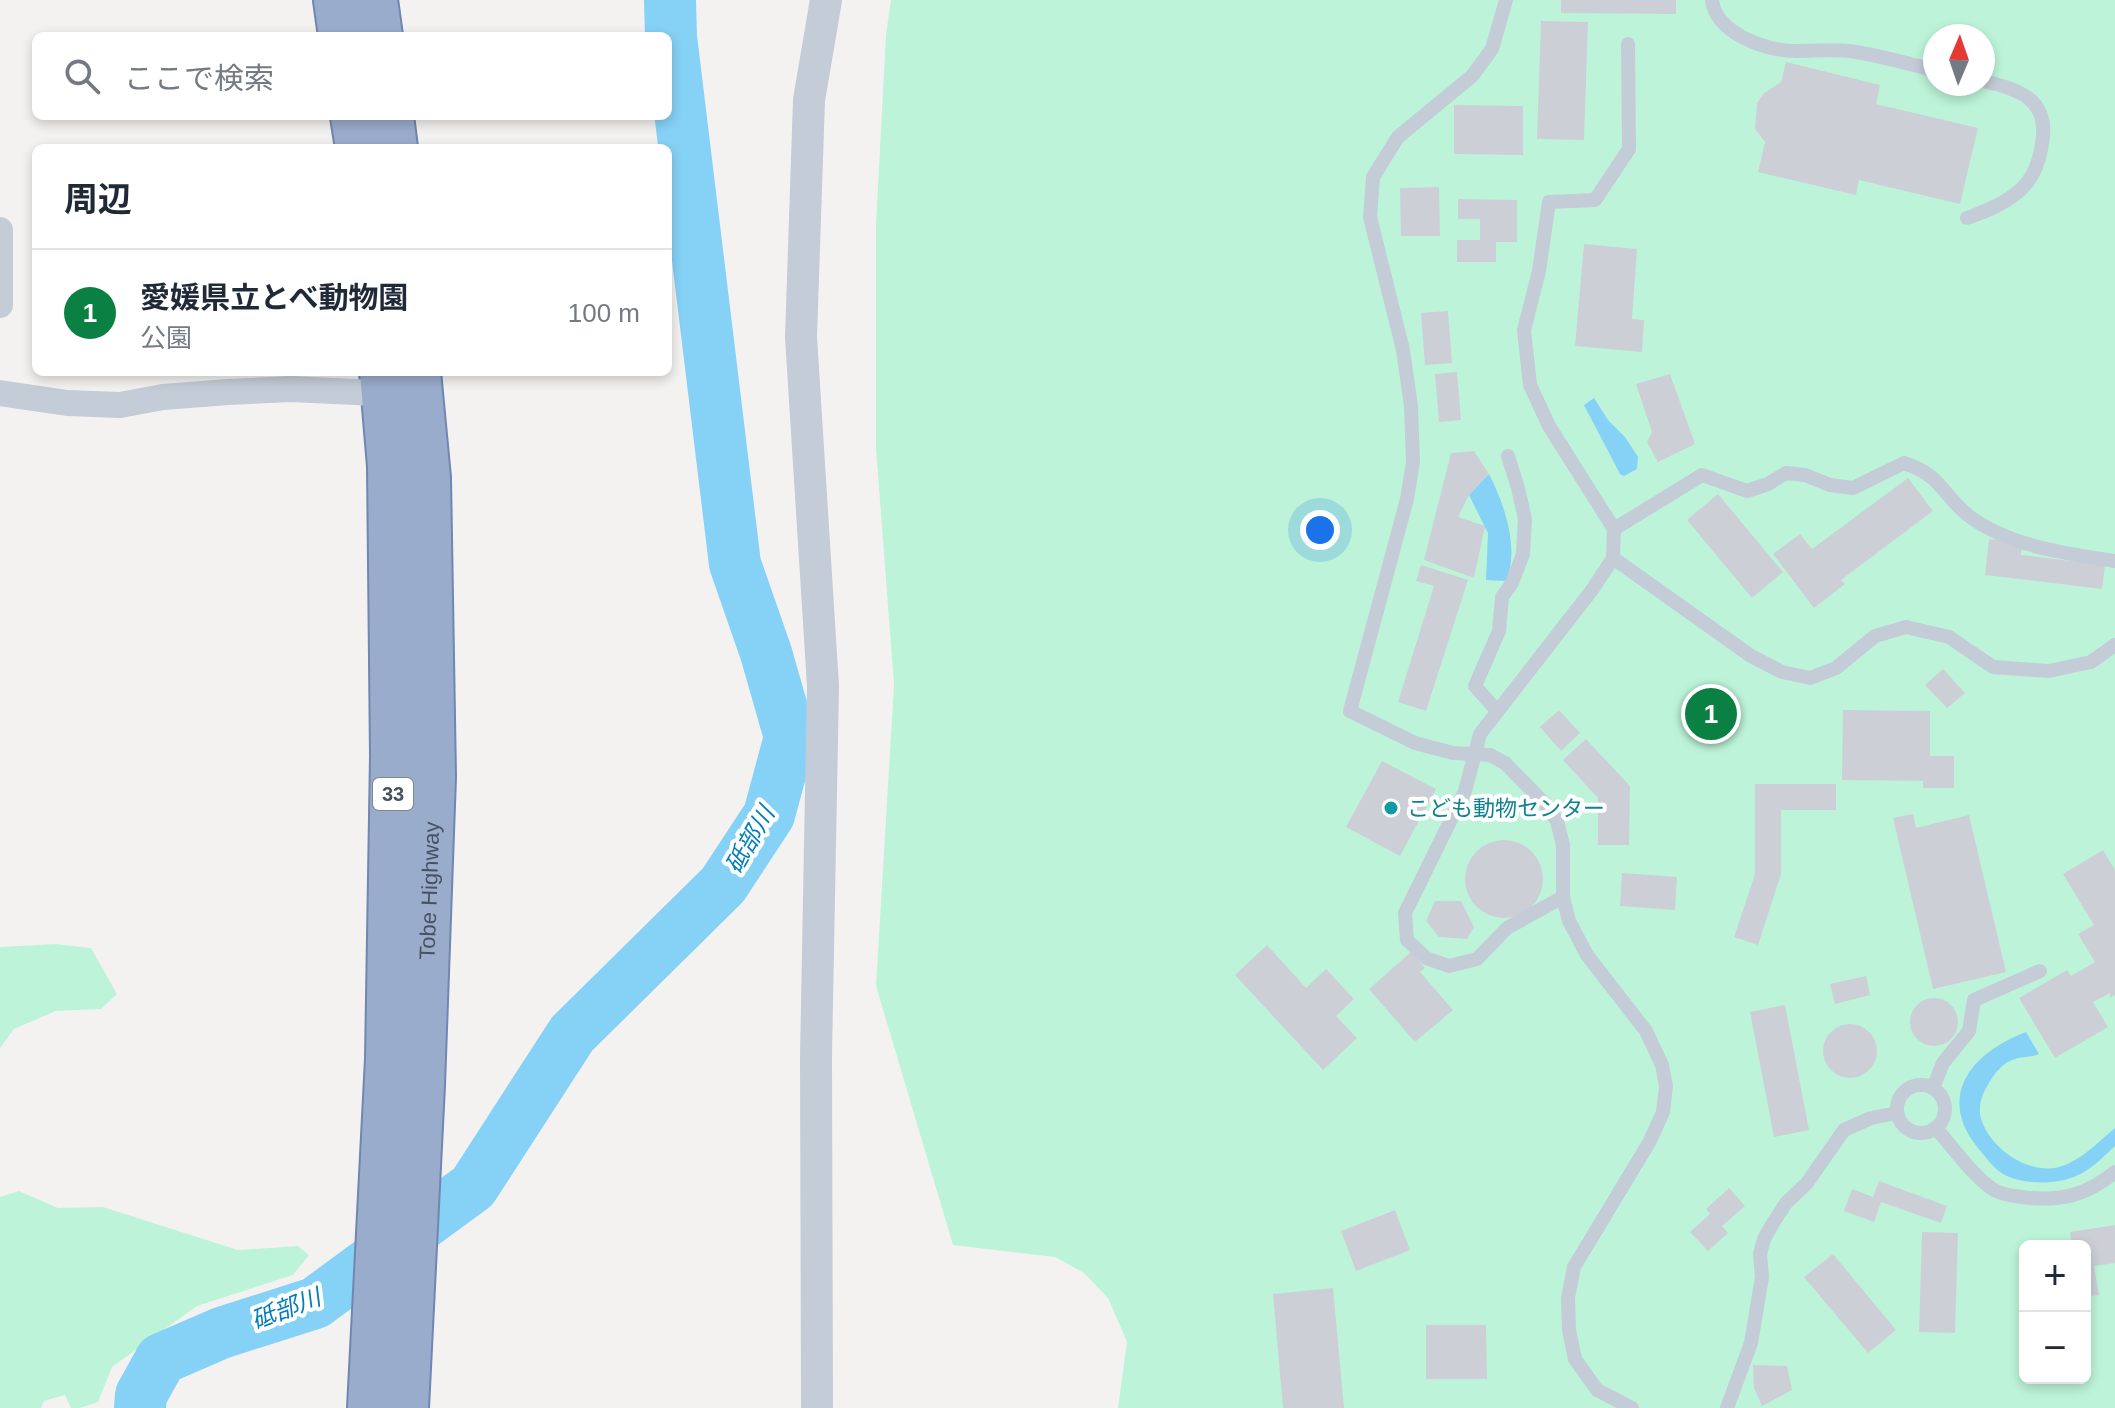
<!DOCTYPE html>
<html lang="ja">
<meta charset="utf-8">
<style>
body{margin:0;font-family:Helvetica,"Noto Sans JP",sans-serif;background:#f2f2f3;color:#1f2937}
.controls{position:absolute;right:24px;bottom:24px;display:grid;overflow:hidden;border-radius:12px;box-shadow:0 4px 12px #0003}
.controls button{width:72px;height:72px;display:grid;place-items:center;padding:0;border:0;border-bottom:2px solid #e0e1e3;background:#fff;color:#1f2937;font:40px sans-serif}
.compass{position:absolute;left:1923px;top:24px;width:72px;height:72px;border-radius:50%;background:#fff;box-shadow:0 4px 12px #0003;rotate:2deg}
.you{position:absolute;left:1320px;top:530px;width:28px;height:28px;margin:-20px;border:6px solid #fff;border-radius:50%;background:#1a73e8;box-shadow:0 0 0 12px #1a73e833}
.badge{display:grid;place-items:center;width:52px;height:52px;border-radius:50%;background:#0b8043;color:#fff;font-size:26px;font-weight:700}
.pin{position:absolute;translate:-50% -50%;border:4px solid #fff;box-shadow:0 2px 8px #0006}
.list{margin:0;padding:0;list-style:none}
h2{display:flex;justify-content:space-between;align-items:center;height:104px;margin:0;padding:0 32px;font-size:34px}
h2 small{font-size:26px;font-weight:400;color:#747a83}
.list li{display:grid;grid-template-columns:52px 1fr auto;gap:24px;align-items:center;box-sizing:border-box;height:128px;padding:0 32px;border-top:2px solid #e0e1e3}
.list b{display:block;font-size:30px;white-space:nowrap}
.list p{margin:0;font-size:26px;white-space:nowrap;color:#747a83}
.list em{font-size:26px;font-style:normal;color:#747a83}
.icon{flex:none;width:44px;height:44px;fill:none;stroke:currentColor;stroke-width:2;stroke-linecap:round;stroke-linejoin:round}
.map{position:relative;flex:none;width:2115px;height:1408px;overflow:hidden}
.search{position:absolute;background:#fff;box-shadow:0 4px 12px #0003;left:32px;top:32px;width:640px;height:88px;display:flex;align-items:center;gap:20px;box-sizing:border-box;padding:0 28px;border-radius:12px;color:#747a83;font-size:30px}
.panel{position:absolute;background:#fff;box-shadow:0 4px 12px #0003;left:32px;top:144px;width:640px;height:232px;border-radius:12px}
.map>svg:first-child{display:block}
.green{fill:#bdf4d9;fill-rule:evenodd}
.water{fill:#86d1f6}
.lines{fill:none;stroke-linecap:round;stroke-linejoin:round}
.river{stroke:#86d1f6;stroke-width:52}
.building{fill:#cdcfd7}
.trunk-casing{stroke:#7087b1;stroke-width:48}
.service{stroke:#c4ccd7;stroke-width:14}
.minor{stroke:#c4ccd7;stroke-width:26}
.tertiary{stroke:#c4ccd7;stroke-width:32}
.trunk{stroke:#9aaccc;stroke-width:44}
.culture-dot{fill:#0f9aa8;stroke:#fff;stroke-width:3}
.labels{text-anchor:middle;stroke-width:8;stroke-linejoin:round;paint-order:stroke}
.shield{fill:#fff;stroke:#7e8690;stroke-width:2}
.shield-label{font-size:20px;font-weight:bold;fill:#475261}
.culture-label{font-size:22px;fill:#0d838f;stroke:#fff;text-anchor:start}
.street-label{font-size:22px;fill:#475261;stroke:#fff}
.water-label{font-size:24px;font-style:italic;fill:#007dbb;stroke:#fff}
</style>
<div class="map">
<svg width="2115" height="1408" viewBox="0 0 2115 1408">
<rect width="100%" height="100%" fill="#f4f2f1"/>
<g class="green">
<path d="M891 0H2115V1408H1118L1127 1342 1108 1298 1084 1273 1055 1257 953 1245 876 986 894 685 876 448V224L886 35ZM1935 36H1983V84H1935ZM2025 1246H2085V1378H2025Z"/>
<polygon points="55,944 91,948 117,994 101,1009 56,1011 14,1029 0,1048 0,947"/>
<polygon points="19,1191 58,1208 103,1207 238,1250 298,1246 309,1255 293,1275 197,1306 112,1367 98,1402 80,1408 71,1408 65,1395 44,1401 41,1408 0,1408 0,1197"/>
</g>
<g class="water">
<polygon points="1594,398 1608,420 1625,437 1638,457 1637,469 1624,476 1620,474 1584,405"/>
<path d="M1489 474C1504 503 1520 549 1506 581L1486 580 1488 533 1469 495Z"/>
<path d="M2026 1032 2039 1054C2030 1058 2018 1056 2010 1061 2003 1064 1996 1072 1992 1078 1984 1090 1977 1104 1981 1119 1991 1149 2028 1175 2059 1167 2081 1161 2098 1142 2115 1128V1146C2103 1157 2091 1170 2076 1176 2056 1185 2023 1185 2003 1174 1994 1169 1985 1156 1978 1148 1935 1095 1973 1052 2026 1032Z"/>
</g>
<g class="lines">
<polyline class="river" points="140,1408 141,1395 161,1359 221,1333 315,1303 473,1187 572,1034 723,885 769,815 790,737 766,653 735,564 671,37 670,0"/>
</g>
<g class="building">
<polygon points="1561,0 1676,0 1676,14 1561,13"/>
<polygon points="1541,21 1588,22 1584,140 1537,139"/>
<polygon points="1786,62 1880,85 1876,104 1978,128 1960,204 1859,180 1856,195 1758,172 1765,142 1755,129 1757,103 1764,93 1781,82"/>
<polygon points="1454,105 1523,106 1523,155 1454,154"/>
<polygon points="1439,187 1440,236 1401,236 1400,188"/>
<polygon points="1458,199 1517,200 1517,242 1496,242 1496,262 1457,262 1457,240 1480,240 1480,219 1458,219"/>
<polygon points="1584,244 1637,249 1632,319 1644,320 1642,352 1575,346"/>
<polygon points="1448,311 1452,363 1425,365 1421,313"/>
<polygon points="1457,372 1461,420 1439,422 1435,374"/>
<polygon points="1670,374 1695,444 1658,462 1647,442 1652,432 1636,384"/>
<polygon points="1474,451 1489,474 1469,495 1458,517 1485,526 1474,578 1424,560 1451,453"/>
<polygon points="1908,478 1933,511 1841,580 1845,584 1814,608 1773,554 1800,534 1812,549"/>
<polygon points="1718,494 1783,572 1752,598 1687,520"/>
<polygon points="1989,539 2022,543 2021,555 2105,565 2102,589 1985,575"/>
<polygon points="1421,565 1468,580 1426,711 1398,702 1434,586 1416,581"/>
<polygon points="1943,669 1965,693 1947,708 1925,685"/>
<polygon points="1559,710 1580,733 1561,751 1540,727"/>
<polygon points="1843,710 1930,711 1930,756 1954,756 1954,788 1923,788 1923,781 1842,780"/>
<polygon points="1586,739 1630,786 1629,845 1598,845 1598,798 1563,760"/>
<polygon points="1382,761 1436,789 1400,856 1346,827"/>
<polygon points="1755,784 1836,784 1836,810 1781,810 1781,874 1758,945 1734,937 1755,874"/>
<polygon points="1913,814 1916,828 1969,815 2006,972 1933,989 1893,818"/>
<circle cx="1504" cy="879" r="39"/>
<polygon points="2103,850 2115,870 2115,995 2110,998 2110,993 2093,1002 2108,1027 2055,1058 2019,998 2067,970 2071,976 2095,962 2078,934 2094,925 2063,874"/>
<polygon points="1622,873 1677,877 1675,910 1620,906"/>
<polygon points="1435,901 1461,901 1474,927 1467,939 1439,937 1426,921"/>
<polygon points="1267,945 1306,988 1326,969 1354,999 1336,1016 1357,1038 1323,1070 1235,975"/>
<polygon points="1411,952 1425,968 1420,972 1453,1010 1415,1042 1369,989"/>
<polygon points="1866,976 1870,995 1835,1004 1830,984"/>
<circle cx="1934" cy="1022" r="24"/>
<polygon points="1785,1005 1809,1130 1774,1137 1750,1012"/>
<circle cx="1850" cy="1051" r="27"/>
<polygon points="1879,1181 1947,1206 1941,1223 1881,1202 1874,1222 1844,1211 1852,1189 1873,1197"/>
<polygon points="1729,1188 1745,1206 1722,1226 1728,1233 1708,1251 1690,1232 1710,1214 1706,1209"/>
<polygon points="1395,1210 1410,1250 1356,1271 1341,1231"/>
<polygon points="2115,1225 2115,1263 2094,1266 2099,1295 2085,1297 2085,1246 2072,1246 2070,1232"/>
<polygon points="1922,1232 1958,1233 1955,1333 1919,1332"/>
<polygon points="1833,1254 1896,1330 1868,1353 1804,1277"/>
<polygon points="1333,1288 1344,1408 1283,1408 1273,1294"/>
<polygon points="1426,1325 1486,1325 1487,1379 1426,1379"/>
<polygon points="1753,1365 1787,1366 1792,1390 1762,1406 1754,1388"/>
</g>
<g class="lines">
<defs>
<g id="trunk">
<polyline points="336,0 341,36"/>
<polyline points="375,0 380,36"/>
<polyline points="353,116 358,148"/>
<polyline points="391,116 395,148"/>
<polyline points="370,1408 388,1059 393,756 390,466 382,372"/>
<path id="s1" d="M406 1408 422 1085 433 777 428 478 418 372"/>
</g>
</defs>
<use href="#trunk" class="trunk-casing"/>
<g class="service">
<polyline points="1506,0 1492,49 1472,76 1398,137 1373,177 1370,217 1403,350 1411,406 1413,462 1407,499 1350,711 1415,743 1453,753 1490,755 1505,763 1546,805 1557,821 1563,845 1563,897 1569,921 1587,955 1646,1031 1662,1065 1666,1086 1663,1112 1650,1141 1574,1267 1568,1298 1569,1330 1575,1359 1597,1390 1632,1408"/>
<path d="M1712 0C1716 33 1765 51 1795 51 1814 51 1831 49 1850 51 1879 55 1907 64 1935 70"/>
<path d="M1967 218C1987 211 2012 201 2026 184 2035 173 2040 158 2042 144 2050 100 2020 89 1983 81"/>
<polyline points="1614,529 1549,426 1530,385 1524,330 1539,271 1549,202 1595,200 1629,149 1628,44"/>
<path d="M1613 558 1614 529 1702 475 1747 491 1768 484 1786 473 1805 475 1830 485 1853 488 1904 463C1943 476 1941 494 1969 516 2009 546 2067 554 2115 561"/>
<polyline points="1497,711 1475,686 1499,631 1502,597 1512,583 1523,554 1525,519 1518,488 1508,456"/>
<polyline points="1563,897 1507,928 1477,959 1449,966 1426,958 1407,940 1405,913 1465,791 1480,734 1592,590 1613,558 1751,656 1782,672 1810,678 1836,668 1875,636 1906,627 1949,637 1993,667 2049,671 2091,662 2115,645"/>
<circle cx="1921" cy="1109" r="24"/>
<polyline points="1933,1088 1943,1063 1969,1031 1974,1000 2040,971"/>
<path d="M1936 1128C1953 1148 1970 1172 1991 1188 1999 1194 2012 1196 2021 1197 2059 1202 2086 1196 2115 1172"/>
<polyline points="1727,1408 1751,1343 1762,1277 1760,1254 1764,1239 1773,1223 1786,1203 1807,1183 1844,1130 1871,1118 1897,1113"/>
</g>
<g class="minor">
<polyline points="0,230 0,305"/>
<polyline points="0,393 67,403 120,405 163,397 228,392 291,389 397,394"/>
</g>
<polyline class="tertiary" points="817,1408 816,1057 823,686 801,337 809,100 826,0"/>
<use href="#trunk" class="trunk"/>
</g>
<circle class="culture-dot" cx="1391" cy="808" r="8"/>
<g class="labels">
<rect class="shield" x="373" y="778" width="40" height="32" rx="6"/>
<g class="shield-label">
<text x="393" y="801">33</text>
</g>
<g class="culture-label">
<text x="1407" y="816">こども動物センター</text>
</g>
<g class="street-label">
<text dy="8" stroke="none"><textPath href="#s1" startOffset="518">Tobe Highway</textPath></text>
</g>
<g class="water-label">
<text transform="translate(750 840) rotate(-60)" y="8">砥部川</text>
<text transform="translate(286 1309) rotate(-21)" y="8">砥部川</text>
</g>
</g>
</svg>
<div class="controls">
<button>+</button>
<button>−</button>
</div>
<svg class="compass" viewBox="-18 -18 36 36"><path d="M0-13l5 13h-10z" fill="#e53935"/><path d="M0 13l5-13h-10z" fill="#747a83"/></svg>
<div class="you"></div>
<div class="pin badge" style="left:1711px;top:714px">1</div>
<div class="search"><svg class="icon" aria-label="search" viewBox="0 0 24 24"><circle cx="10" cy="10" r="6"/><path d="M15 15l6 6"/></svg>ここで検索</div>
<section class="panel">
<h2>周辺<small></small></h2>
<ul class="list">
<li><span class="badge">1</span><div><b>愛媛県立とべ動物園</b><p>公園</p></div><em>100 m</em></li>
</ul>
</section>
</div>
